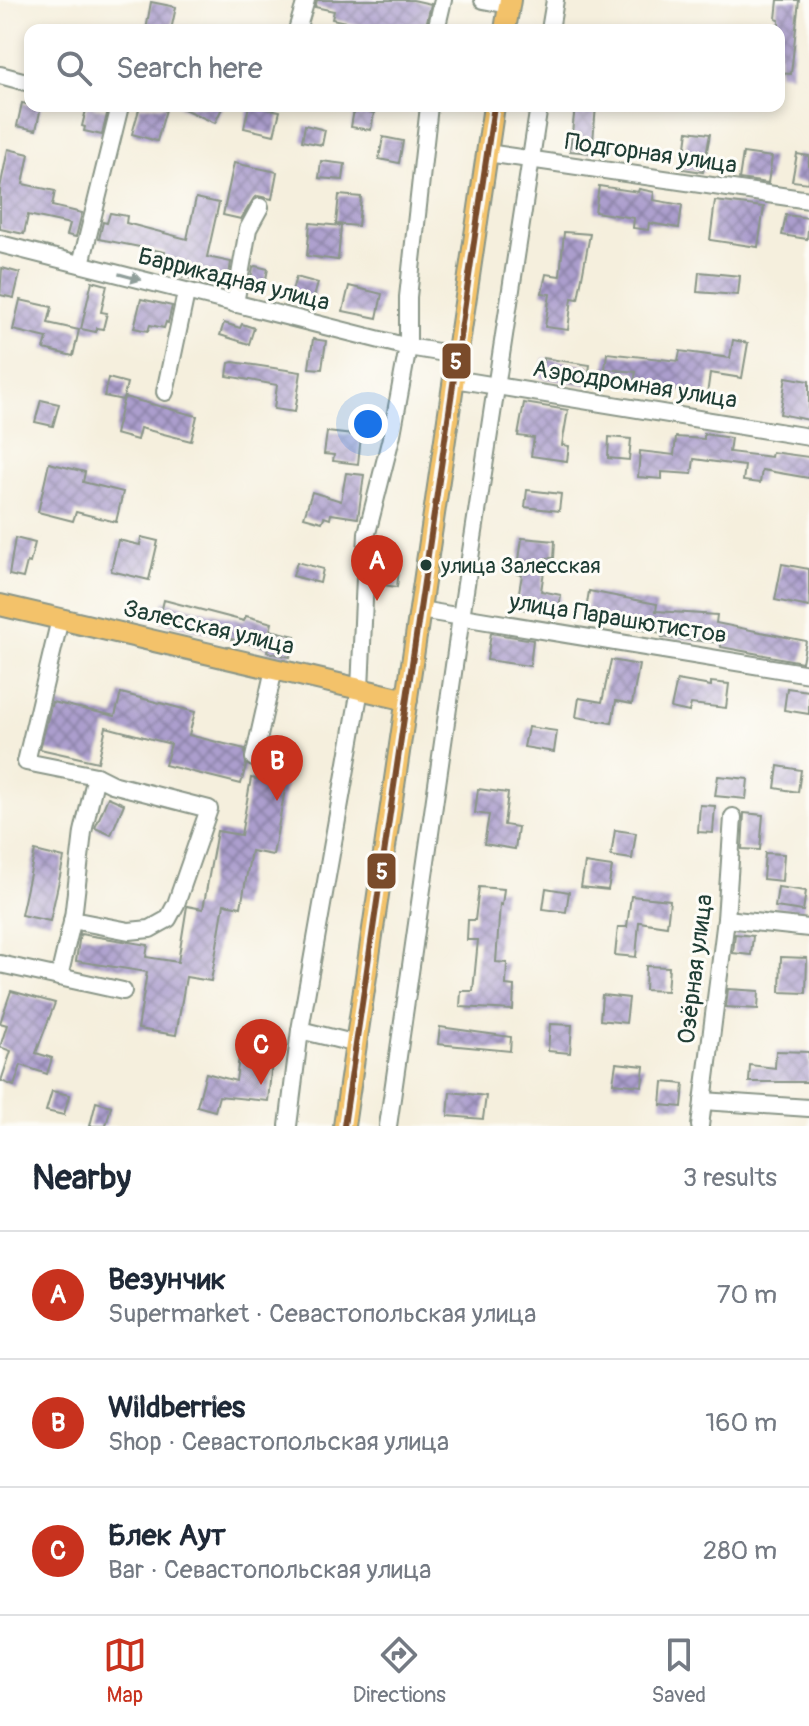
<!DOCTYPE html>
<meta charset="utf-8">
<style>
body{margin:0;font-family:Pangolin,sans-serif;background:#f2f2f3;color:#1f2937}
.you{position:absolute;left:368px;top:424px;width:28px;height:28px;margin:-20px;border:6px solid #fff;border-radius:50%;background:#1a73e8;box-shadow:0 0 0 12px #1a73e833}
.badge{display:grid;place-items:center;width:52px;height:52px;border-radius:50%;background:#c8321e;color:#fff;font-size:26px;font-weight:700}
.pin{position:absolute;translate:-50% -66px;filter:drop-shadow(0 2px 4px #0008)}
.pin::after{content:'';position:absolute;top:42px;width:28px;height:24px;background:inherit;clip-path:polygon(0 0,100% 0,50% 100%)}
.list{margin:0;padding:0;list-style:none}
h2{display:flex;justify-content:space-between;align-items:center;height:104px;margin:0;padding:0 32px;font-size:34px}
h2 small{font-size:26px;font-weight:400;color:#747a83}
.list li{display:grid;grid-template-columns:52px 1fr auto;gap:24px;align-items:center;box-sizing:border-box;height:128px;padding:0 32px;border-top:2px solid #e0e1e3}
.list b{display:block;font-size:30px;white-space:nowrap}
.list p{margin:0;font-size:26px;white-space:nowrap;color:#747a83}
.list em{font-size:26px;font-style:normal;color:#747a83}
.icon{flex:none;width:44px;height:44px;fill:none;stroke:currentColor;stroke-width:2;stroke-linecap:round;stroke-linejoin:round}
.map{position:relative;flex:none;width:809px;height:1126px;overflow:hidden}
.search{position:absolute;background:#fff;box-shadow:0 4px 12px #0003;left:24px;right:24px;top:24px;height:88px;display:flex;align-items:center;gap:20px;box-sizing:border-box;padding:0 28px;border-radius:16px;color:#747a83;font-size:30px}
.sheet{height:488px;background:#fff}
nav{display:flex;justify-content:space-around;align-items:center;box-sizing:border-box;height:112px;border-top:2px solid #e0e1e3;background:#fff;font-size:22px;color:#747a83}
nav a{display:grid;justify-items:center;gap:4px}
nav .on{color:#c8321e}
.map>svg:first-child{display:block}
.building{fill:url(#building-cross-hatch)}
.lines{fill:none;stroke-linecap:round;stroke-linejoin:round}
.minor-casing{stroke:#8a9688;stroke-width:20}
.major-casing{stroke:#8a9688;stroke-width:24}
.minor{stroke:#fff;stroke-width:16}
.major{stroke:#f3c26a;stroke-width:20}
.bus-1-casing{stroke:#fdfcf7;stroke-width:12}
.bus-1{stroke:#7a4b2a;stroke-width:6}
.oneway{fill:#8f9e9a}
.bus-dot{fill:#1f3d34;stroke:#fdfcf7;stroke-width:3}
.labels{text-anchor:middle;stroke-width:6;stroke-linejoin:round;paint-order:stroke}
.bus-label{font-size:22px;fill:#1f3d34;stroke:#fdfcf7;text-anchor:start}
.street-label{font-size:24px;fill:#1f3d34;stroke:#fdfcf7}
.line-badge{stroke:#fdfcf7;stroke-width:3}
.badge-label{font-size:22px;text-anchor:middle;font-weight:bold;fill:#fff}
</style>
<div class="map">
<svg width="809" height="1126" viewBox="0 0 809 1126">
<defs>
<pattern id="building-cross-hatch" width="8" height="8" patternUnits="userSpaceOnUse" patternTransform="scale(2)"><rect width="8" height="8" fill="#ac9ecd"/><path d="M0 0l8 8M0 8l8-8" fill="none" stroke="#8b82a7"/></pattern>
</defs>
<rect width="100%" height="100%" fill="#fdfcf7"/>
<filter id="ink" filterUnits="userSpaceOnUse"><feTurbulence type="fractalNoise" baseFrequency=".0125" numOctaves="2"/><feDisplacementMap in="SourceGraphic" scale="16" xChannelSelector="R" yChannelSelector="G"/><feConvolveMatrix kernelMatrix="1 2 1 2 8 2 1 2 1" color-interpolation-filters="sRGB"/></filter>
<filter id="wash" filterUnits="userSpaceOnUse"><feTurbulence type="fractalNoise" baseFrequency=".006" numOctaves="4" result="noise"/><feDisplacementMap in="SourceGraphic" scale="32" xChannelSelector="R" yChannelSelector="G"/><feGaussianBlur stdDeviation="1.8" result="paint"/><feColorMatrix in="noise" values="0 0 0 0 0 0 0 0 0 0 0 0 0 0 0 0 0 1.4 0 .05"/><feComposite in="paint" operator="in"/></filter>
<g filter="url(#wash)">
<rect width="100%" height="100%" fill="#f5efdd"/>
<g id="blocks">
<g class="building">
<polygon points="317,0 413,0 431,4 425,30 367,30 368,27 332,19 334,11 315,7"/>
<polygon points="778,0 799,0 791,74 779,73 779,20 776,19"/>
<polygon points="151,2 176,7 171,30 146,30"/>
<polygon points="22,103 41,107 36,130 17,126"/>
<polygon points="87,106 108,110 102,135 84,131 85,127 82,126"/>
<polygon points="140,106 167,106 157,141 132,134"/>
<polygon points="177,106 223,106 215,123"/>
<polygon points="249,106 280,111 274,135 244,128"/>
<polygon points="575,106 596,106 592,153 570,151"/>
<polygon points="354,110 374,113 371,130 351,127"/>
<polygon points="305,125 325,130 322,145 302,141"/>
<polygon points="688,131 710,134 703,172 683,169"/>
<polygon points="383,137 403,141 399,163 379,159"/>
<polygon points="8,149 29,154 23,184 55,191 52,206 82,213 76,237 67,235 70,224 28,215 24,234 0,229 0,188"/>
<polygon points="743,153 772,157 768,183 739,179"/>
<polygon points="797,154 809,156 809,183 792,181"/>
<polygon points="321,161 345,164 343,180 319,178"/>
<polygon points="234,163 277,172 272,199 258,196 254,198 241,219 223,215"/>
<polygon points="599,186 638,192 639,189 654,192 653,200 682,205 679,228 649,223 648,230 633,228 634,218 595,212"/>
<polygon points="339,195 361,197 358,226 336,224"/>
<polygon points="196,198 219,203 207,257 231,262 228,282 203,277 202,281 183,277 185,269 162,264 165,252 99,239 103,222 107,223 110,213 127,216 126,223 187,239"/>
<polygon points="715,201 764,207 758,247 710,240"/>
<polygon points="786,215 809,218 807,239 782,235"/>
<polygon points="310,223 341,226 338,260 307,256"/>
<polygon points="564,232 590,234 578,299 572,298 568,330 545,327 550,294 542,293 546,274 560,276"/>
<polygon points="255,266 268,269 263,293 249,290 253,267"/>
<polygon points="2,268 20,273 14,298 0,295"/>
<polygon points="699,272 740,276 738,295 697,292"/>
<polygon points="296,277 318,283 312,304 290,298"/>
<polygon points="92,281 107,285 101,312 107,313 103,329 97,328 96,332 81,329"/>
<polygon points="349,286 382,294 377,318 343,311"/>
<polygon points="141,299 172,306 168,323 166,322 164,328 150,325 148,331 134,328"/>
<polygon points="20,300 52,307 48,323 79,330 73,356 44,349 47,338 13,330"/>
<polygon points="224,323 240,328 242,324 254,328 249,344 220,335"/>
<polygon points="313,339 326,341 322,369 309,368"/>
<polygon points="733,340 748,343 742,378 710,373 707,395 634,382 636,372 605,369 607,353 678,361 680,351 730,358"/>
<polygon points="543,358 590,365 587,385 540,378"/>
<polygon points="233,362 301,372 295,412 274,409 277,385 227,376 229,363"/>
<polygon points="786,377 809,381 809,420 780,414"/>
<polygon points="108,378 127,383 123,400 104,396"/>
<polygon points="124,397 197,416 191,441 140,428 137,440 115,434"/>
<polygon points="41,400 59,404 53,426 35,422"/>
<polygon points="524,403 568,410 562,445 569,446 567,461 531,456 534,438 518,436"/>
<polygon points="327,432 361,436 358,464 333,461 334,455 324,454"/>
<polygon points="704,434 731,438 729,452 771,457 772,452 809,457 809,478 762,470 760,483 743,481 745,466 694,459 692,474 662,472 662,479 638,477 640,451 674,455 676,437 704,439"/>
<polygon points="609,437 631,439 629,460 608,458"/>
<polygon points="49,463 85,472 83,482 123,492 116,522 76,512 73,521 38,512"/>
<polygon points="346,473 364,475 358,518 331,514 330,519 324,517 322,522 304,517 312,492 341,501"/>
<polygon points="527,490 561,494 559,511 525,507"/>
<polygon points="141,537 158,541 149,580 111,571 118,540 140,545"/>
<polygon points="15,538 35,543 30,563 27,562 23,578 9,575"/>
<polygon points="522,538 555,541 554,558 546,558 541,591 561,595 558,615 516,608 522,575 517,574"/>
<polygon points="378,558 400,561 397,587 376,584"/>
<polygon points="297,562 323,569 320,583 293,576"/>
<polygon points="782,564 809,569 809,607 775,600"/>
<polygon points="589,591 657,604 656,611 717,615 716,623 806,641 802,662 721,647 721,643 662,637 663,633 635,629 636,624 585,617"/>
<polygon points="164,600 244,621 246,616 272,623 270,630 295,636 290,657 267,652 268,648 159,621"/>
<polygon points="491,633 533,640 530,666 487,660"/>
<polygon points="611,660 639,665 632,704 616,701 612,723 576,717 579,698 602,702"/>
<polygon points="677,680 711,686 711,682 729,684 726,708 691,704 689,712 671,708"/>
<polygon points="787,688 809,691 809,714 784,710"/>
<polygon points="121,693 195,712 189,735 245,749 246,765 241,784 165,765 171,744 106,727 98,762 40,749 52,702 115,716"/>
<polygon points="528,727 557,731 554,752 524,747"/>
<polygon points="778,766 801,770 798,792 775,788"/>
<polygon points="718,776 748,779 746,799 715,796"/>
<polygon points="251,778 286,784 273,855 251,851 241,907 224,904 211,981 186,977 176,1035 138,1029 147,972 76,961 80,934 148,945 146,957 178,962 187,906 203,909 217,831 241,835"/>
<polygon points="478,789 508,793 504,825 518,827 515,849 484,844 489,815 475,813"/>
<polygon points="108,797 124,804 111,835 95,828"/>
<polygon points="700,805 715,806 713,833 698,832"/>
<polygon points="744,813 763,815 760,850 742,849"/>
<polygon points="615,830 636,833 632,859 611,856"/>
<polygon points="35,851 64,858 50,921 21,915"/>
<polygon points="765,853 784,854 782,881 763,879"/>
<polygon points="585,863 612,867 608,890 581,887"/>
<polygon points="479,887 504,889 502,905 500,904 496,962 507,963 506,985 514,986 513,1010 460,1007 461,991 473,991 478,940 467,940 468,920 475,920"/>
<polygon points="778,887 806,891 803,911 775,907"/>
<polygon points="546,888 569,892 566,912 543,909"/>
<polygon points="631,896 670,900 667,926 639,922 636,957 615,955 618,927 627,927"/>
<polygon points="735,934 753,936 751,955 733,953"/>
<polygon points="781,957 807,958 806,993 780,992"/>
<polygon points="646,966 669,967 667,991 645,990"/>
<polygon points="728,989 759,991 758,1009 726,1007"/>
<polygon points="11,991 55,1003 36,1053 52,1058 47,1074 21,1065 14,1086 1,1081 11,1051 0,1047 7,1025 0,1023"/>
<polygon points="602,995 629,998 626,1023 600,1020"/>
<polygon points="550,1024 572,1025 570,1053 548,1051"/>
<polygon points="440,1027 511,1037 510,1051 438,1044"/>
<polygon points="240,1049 273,1052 268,1101 219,1096 215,1111 197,1106 206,1073 236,1081"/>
<polygon points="776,1051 809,1052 809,1082 749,1082 750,1065 775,1068"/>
<polygon points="616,1063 644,1066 642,1086 613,1083"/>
<polygon points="663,1082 684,1084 682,1107 661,1105"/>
<polygon points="52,1091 69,1095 64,1115 46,1111"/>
<polygon points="450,1092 486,1096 483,1119 448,1116"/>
<polygon points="96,1102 111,1106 106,1126 90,1126"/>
</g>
</g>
</g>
<g filter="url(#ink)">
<use href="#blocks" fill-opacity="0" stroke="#8a9688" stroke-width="2"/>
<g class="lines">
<defs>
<g id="minor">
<polyline points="483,0 509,5"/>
<polyline points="297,30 306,0"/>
<polyline points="436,30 443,0"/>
<polyline points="550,30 555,0"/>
<polyline points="0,75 30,83"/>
<polyline points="487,153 809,200"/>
<polyline points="0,244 408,347 457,355"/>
<polyline points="81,264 120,106"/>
<polyline points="235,304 248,229 260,207"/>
<polyline points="454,379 809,437"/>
<polyline points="165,392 186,293"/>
<polyline points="420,610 809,674"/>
<polyline points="273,765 254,758 274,669"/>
<polyline points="726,919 809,928"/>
<polyline points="72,920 129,931 150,929 168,919 176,904 209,809 112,784 96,776"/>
<polyline points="0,964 123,991"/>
<polyline points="59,977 73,918 83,832 96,776 26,762 60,619"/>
<polyline points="300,1030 357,1044"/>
<polyline points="703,1101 809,1108"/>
<polyline points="288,1126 300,1030 360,689 367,533 392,434 408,347 408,297 429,106"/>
<polyline points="388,1126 461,617 539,106"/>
<polyline points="700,1126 726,919 733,817"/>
</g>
<g id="major">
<polyline points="505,30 510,0"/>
<polyline points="0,605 407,700"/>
<polyline points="344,1126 494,106"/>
</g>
</defs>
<use href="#minor" class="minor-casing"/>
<use href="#major" class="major-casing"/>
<use href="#minor" class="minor"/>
<use href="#major" class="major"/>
<defs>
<polyline id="bus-1" points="344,1126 494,106"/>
</defs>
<use href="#bus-1" class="bus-1-casing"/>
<use href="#bus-1" class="bus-1"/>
</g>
<defs><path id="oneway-solid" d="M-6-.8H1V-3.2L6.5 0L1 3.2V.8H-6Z" transform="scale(2)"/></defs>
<use class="oneway" href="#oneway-solid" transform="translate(130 277) rotate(15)"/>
</g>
<circle class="bus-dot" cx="426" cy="565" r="7"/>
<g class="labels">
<g class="bus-label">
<text x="441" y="573">улица Залесская</text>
</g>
<g class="street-label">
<text transform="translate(651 153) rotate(8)" y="8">Подгорная улица</text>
<text transform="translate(234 279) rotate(14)" y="8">Баррикадная улица</text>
<text transform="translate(635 384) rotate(9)" y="8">Аэродромная улица</text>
<text transform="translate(618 618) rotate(9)" y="8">улица Парашютистов</text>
<text transform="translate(209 627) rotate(13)" y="8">Залесская улица</text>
<text transform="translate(695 969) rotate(-83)" y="8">Озёрная улица</text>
</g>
</g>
<g class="line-badge">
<rect x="441" y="342" width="31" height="38" rx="8" fill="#7a4b2a"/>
<rect x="366" y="852" width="31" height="38" rx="8" fill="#7a4b2a"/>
</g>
<g class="badge-label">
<text x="456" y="369">5</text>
<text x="382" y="879">5</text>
</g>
</svg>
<div class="you"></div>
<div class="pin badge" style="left:377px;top:601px">A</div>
<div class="pin badge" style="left:277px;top:801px">B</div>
<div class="pin badge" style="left:261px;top:1085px">C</div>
<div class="search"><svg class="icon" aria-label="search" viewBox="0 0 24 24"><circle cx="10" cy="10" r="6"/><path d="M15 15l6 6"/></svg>Search here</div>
</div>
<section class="sheet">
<h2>Nearby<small>3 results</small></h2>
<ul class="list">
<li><span class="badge">A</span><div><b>Везунчик</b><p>Supermarket · Севастопольская улица</p></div><em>70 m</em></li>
<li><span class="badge">B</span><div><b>Wildberries</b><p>Shop · Севастопольская улица</p></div><em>160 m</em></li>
<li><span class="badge">C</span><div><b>Блек Аут</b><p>Bar · Севастопольская улица</p></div><em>280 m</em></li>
</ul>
</section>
<nav>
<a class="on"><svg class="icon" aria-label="map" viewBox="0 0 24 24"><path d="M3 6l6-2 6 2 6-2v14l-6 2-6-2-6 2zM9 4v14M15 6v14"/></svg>Map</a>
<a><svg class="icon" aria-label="directions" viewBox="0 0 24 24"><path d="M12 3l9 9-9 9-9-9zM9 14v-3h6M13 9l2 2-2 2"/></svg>Directions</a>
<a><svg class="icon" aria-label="saved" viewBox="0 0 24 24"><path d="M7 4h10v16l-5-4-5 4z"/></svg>Saved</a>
</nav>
